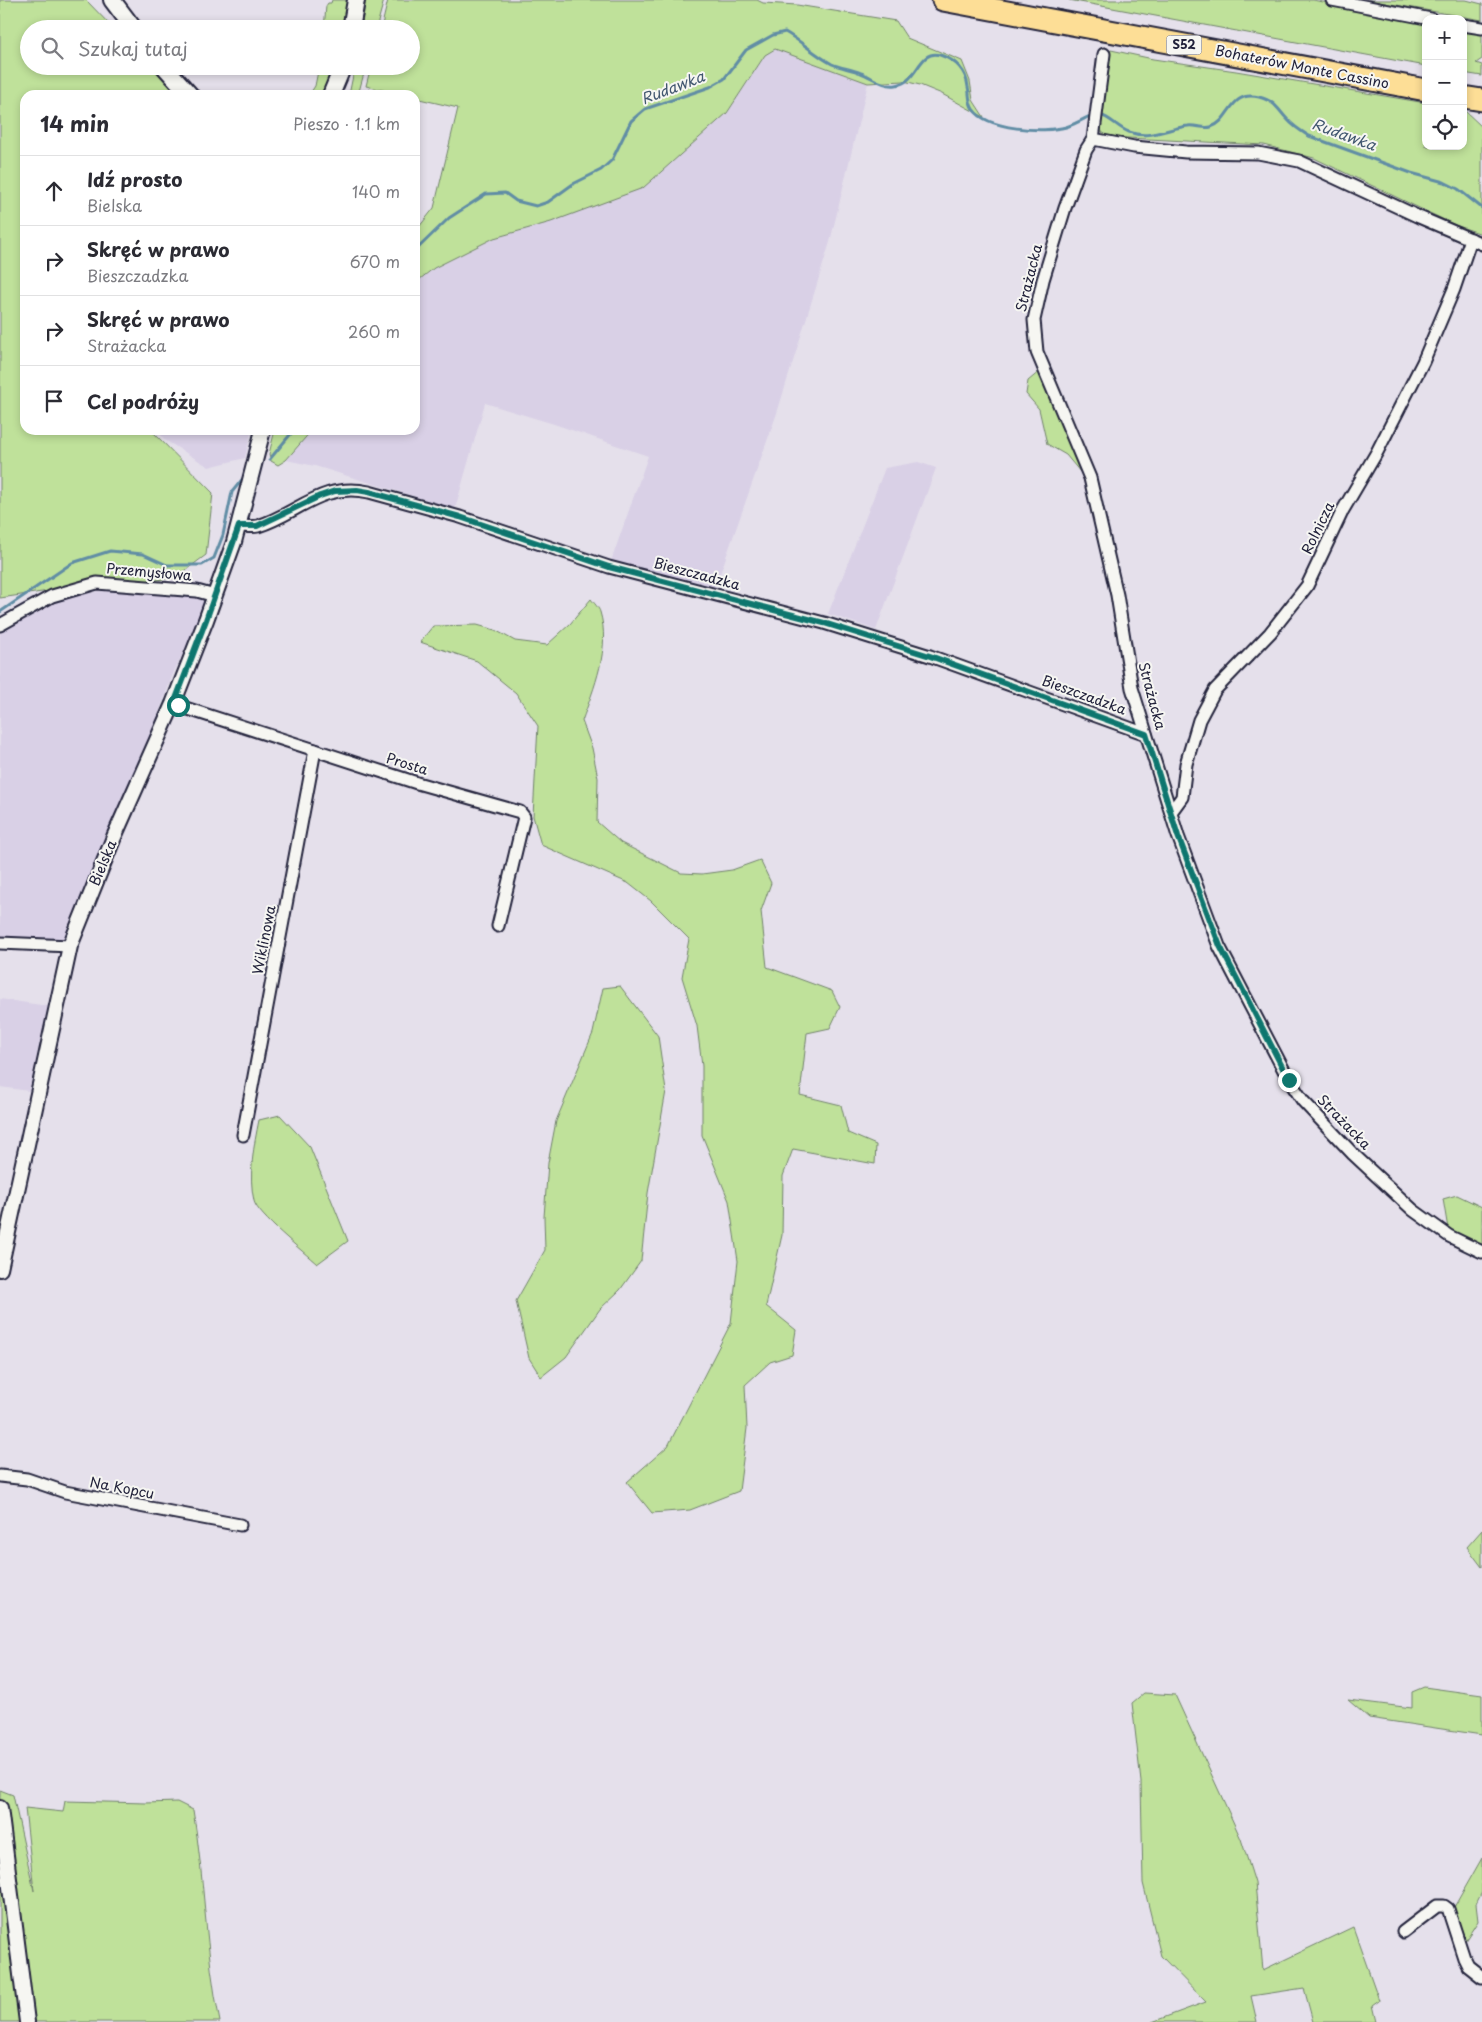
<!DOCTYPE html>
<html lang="pl">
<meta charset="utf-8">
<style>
body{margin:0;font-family:"Playpen Sans",sans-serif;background:#f7f7f7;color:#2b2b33}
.controls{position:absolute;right:15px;top:15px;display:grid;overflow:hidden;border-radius:10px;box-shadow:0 2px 8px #0003}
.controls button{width:45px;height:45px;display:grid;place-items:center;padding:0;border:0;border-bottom:1px solid #e1e1e2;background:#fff;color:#2b2b33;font:25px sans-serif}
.stop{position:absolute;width:15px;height:15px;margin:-11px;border:4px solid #0f766e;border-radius:50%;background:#fff}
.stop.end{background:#0f766e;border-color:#fff;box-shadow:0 1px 5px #0008}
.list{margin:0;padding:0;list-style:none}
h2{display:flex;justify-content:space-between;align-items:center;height:65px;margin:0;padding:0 20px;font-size:21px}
h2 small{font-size:16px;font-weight:400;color:#7c7c81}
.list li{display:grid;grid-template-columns:32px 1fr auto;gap:15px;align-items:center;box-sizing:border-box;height:70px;padding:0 20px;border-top:1px solid #e1e1e2}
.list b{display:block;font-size:19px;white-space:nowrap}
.list p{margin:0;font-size:16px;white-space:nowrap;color:#7c7c81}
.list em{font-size:16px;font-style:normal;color:#7c7c81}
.icon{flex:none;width:28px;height:28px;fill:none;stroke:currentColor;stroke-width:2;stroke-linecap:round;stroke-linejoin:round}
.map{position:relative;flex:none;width:1482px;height:2022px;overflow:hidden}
.search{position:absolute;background:#fff;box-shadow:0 2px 8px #0003;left:20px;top:20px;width:400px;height:55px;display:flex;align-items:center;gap:12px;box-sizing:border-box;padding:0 18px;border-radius:28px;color:#7c7c81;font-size:19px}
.panel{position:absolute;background:#fff;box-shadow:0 2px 8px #0003;left:20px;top:90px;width:400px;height:345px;border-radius:15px}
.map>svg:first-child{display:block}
.built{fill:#d9d0e6}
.green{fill:#bfe19a;stroke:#70826a}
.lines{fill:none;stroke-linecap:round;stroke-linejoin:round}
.stream{stroke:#618da5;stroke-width:3}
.minor-casing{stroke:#22223b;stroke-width:15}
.tertiary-casing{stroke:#22223b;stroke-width:18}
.secondary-casing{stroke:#22223b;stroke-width:20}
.motorway-casing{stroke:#22223b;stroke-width:25}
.minor{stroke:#f6f6f2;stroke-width:11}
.tertiary{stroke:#f6f6f2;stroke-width:14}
.secondary{stroke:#f6f6f2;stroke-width:16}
.motorway{stroke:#fdde96;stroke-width:21}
.route{stroke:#0f766e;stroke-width:6}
.labels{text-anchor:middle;stroke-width:4;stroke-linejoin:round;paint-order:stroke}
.shield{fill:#f6f6f2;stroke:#626272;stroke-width:1}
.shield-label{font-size:12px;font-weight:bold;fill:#22223b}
.street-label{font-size:14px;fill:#22223b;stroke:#f6f6f2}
.water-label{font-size:15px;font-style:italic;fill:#425770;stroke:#f6f6f2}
</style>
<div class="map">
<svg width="1482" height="2022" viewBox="0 0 1482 2022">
<rect width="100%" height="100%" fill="#e5e0eb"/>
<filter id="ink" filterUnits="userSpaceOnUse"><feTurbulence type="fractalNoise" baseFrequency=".02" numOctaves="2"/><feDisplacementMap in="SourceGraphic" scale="10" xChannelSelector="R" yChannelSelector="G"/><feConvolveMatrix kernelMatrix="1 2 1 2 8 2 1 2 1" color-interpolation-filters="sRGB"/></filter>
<g filter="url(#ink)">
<g class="built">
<polygon points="776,49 868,83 830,242 777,413 714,591 609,567 648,456 554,424 485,403 455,509 315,466 286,460 312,430 415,430 415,283 434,268 494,238 551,222 727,113 765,55"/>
<polygon points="157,430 252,430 245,458 209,467 165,440"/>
<polygon points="918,462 936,468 876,630 828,614 885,468"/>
<polygon points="111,588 195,597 205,600 201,616 173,674 133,784 65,941 0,938 0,631 55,601"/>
<polygon points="0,999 48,1006 29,1091 0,1087"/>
</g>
<g class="green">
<polygon points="0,0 86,0 114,29 29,29 29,66 151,66 180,95 25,95 25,430 151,430 213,493 206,555 175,578 42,592 0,598"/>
<polygon points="332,0 348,0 343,29 324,29 326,6 328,3 331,3"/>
<polygon points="366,0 384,0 376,29 361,29"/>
<polygon points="388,0 757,0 763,3 797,5 896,21 907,38 962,61 970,81 973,100 984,117 942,94 920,85 904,81 868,83 775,49 765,55 727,113 643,188 551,222 494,238 434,268 415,283 415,232 434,208 458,108 415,98 415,95 403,95 366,86 371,66 411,66 411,29 381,29"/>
<polygon points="1069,0 1313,0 1426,22 1426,66"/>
<polygon points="1368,0 1466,0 1482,4 1482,20"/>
<polygon points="1463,29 1482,34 1482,59 1476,63 1482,65 1482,76 1463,73"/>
<polygon points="1111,50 1153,59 1236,71 1426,103 1426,146 1463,146 1464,110 1482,127 1482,234 1455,225 1314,158 1264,145 1109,137 1102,132 1099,122 1108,53"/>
<polygon points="319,66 336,66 324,95 309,95 315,86"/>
<polygon points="355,66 366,66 358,95 349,95"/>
<polygon points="1040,371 1086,479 1066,455 1047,444 1039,409 1026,394 1028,381"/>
<polygon points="275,430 312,430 286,460 278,465 271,461 269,454"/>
<path d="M591 599C594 603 599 608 600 612 611 648 594 688 582 721L592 748 598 778 597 822 621 843 681 873 702 874 732 870 760 860 771 883 761 911 767 967 832 991 840 1007 830 1028 807 1033 800 1095 841 1105 848 1133 876 1145 875 1164 793 1149 783 1176 782 1235 766 1306 796 1330 792 1355 770 1362 745 1385 747 1428 739 1491 690 1510 652 1513 627 1482 668 1446 731 1323 738 1261 729 1201 702 1135V1066L697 1026 682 977 689 939 651 901 628 883 541 845 533 816 538 726 516 693 477 661 420 642 433 626 477 625 495 630 515 641 547 645 570 624Z"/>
<polygon points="620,986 658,1036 666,1091 648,1193 641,1261 620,1290 600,1309 566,1357 541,1377 529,1358 516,1301 545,1250 544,1217 548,1163 556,1121 593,1033 603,988"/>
<path d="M280 1115 310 1147 348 1241 317 1264C304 1252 257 1215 254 1201 248 1175 254 1145 259 1120Z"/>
<polygon points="1457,1195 1482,1207 1482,1245 1448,1229 1443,1199"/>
<polygon points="1482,1530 1482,1567 1467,1547"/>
<polygon points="1424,1687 1482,1695 1482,1735 1369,1718 1348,1700 1412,1708 1412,1692"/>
<polygon points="1144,1693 1175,1695 1241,1839 1255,1883 1263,1970 1353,1927 1379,2000 1372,2005 1376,2022 1313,2022 1304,1988 1251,1996 1257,2022 1152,2022 1206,2002 1161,1956 1143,1883 1141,1782 1132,1703"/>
<path d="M0 1790 13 1795 34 1891 25 1808 63 1812 65 1801 146 1803 177 1802 193 1810C205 1880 205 1952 220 2022H0Z"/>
<polygon points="1482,1858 1482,1892 1476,1904 1478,1921 1463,1944 1453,1909"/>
</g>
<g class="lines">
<g class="stream">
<path d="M1100 115C1111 118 1118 128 1129 132 1150 140 1168 128 1188 126 1196 125 1204 129 1211 127 1231 121 1229 90 1259 97 1277 102 1277 109 1288 120 1294 127 1301 131 1309 136L1411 173 1444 182 1458 189 1482 208"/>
<path d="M415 251 449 218 486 194 505 193 516 201 536 206 548 202 573 184 601 170 612 160 631 121 645 109 710 87 724 79 746 50 773 35 785 32C801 41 815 55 832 64 841 68 852 69 861 73 872 77 884 87 896 85 918 83 918 49 940 55 955 60 966 70 968 87 970 95 968 101 973 109 987 130 1044 133 1066 127 1076 124 1085 118 1094 114"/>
<polyline points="270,459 294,430"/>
<polyline points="0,612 72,563 110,551 143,554 167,565 202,565 214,558 223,535 232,492 245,476"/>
</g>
<defs>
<g id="minor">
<polyline points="1332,0 1431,19"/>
<polyline points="1463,25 1482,28"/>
<polyline points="1104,54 1093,139 1086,150 1065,208 1043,280 1034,320 1037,352 1090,478 1117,595 1132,688 1178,836 1219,946 1289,1080 1303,1101 1353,1154 1413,1210 1449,1236 1482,1252"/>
<polyline points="1093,139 1134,147 1186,152 1258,153 1299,161 1419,217 1482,244"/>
<path d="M239 526C245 526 253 527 258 526 299 513 321 482 369 492L460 517 609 567 824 623 930 656 1146 734"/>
<polyline points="0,625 52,596 97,583 197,591 215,596"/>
<polyline points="173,704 417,783 520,812 524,817 498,926"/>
<polyline points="1171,812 1182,797 1186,764 1199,720 1215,690 1270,633 1307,586 1343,510 1377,452 1423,362 1454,289 1471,239"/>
<polyline points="0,943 70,946"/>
<polyline points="243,1135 315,750"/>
<polyline points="0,1476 27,1479 65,1492 240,1525"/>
<polyline points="1403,1932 1437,1906 1444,1906 1448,1909 1464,1958 1468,1966 1482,1977"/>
</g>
<g id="tertiary">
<polyline points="0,1269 70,946 114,837 173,704 206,620 234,542 263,430"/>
<polyline points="0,1808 27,2022"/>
</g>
<g id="secondary">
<polyline points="112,0 134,29"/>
<polyline points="351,29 356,0"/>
<polyline points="164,66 190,95"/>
<polyline points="331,95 343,66"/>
</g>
<g id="motorway">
<polyline points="943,0 1426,90"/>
<polyline points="1463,97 1482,100"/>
</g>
</defs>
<use href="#minor" class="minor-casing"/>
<use href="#tertiary" class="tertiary-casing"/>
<use href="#secondary" class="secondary-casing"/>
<use href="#motorway" class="motorway-casing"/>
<use href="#minor" class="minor"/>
<use href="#tertiary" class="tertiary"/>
<use href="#secondary" class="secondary"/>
<use href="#motorway" class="motorway"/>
</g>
</g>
<g class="lines" filter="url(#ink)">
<polyline class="route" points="178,705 174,704 206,620 239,526 257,526 320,496 335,491 357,490 369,492 460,517 609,567 824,623 930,656 1146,734 1178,836 1220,946 1289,1080"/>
</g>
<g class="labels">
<rect class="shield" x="1166.5" y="35.5" width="35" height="19" rx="4"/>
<g class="shield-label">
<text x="1184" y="49">S52</text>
</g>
<g class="street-label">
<text transform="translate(1302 67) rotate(11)" y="5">Bohaterów Monte Cassino</text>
<text transform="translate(1029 278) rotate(-76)" y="5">Strażacka</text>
<text transform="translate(1318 528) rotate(-64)" y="5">Rolnicza</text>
<text transform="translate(149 572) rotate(5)" y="5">Przemysłowa</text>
<text transform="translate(697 574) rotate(15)" y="5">Bieszczadzka</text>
<text transform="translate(1084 695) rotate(20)" y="5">Bieszczadzka</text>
<text transform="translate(1152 696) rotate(75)" y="5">Strażacka</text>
<text transform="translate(407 764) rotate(17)" y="5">Prosta</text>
<text transform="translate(103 863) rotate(-67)" y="5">Bielska</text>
<text transform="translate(264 940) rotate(-79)" y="5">Wiklinowa</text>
<text transform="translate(1344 1122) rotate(46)" y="5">Strażacka</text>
<text transform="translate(122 1488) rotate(11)" y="5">Na Kopcu</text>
</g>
<g class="water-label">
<text transform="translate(673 88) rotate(-21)" y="5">Rudawka</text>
<text transform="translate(1344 135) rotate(20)" y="5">Rudawka</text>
</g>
</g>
</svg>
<div class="controls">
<button>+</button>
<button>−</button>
<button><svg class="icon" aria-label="locate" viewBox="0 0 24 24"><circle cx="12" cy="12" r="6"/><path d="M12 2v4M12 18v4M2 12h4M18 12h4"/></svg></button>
</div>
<div class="stop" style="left:178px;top:705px"></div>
<div class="stop end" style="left:1289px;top:1080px"></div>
<div class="search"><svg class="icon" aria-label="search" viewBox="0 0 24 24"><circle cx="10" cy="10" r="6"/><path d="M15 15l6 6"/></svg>Szukaj tutaj</div>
<section class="panel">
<h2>14 min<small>Pieszo · 1.1 km</small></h2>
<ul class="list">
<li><svg class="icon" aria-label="ahead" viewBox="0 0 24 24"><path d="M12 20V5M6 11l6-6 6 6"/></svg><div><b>Idź prosto</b><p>Bielska</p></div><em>140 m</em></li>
<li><svg class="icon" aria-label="right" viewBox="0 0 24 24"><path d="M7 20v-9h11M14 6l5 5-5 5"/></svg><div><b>Skręć w prawo</b><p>Bieszczadzka</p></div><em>670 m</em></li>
<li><svg class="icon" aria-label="right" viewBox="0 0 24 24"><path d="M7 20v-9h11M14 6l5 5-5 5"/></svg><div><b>Skręć w prawo</b><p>Strażacka</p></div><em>260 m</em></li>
<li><svg class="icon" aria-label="arrive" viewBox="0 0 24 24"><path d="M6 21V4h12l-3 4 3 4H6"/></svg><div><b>Cel podróży</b></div></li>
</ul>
</section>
</div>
